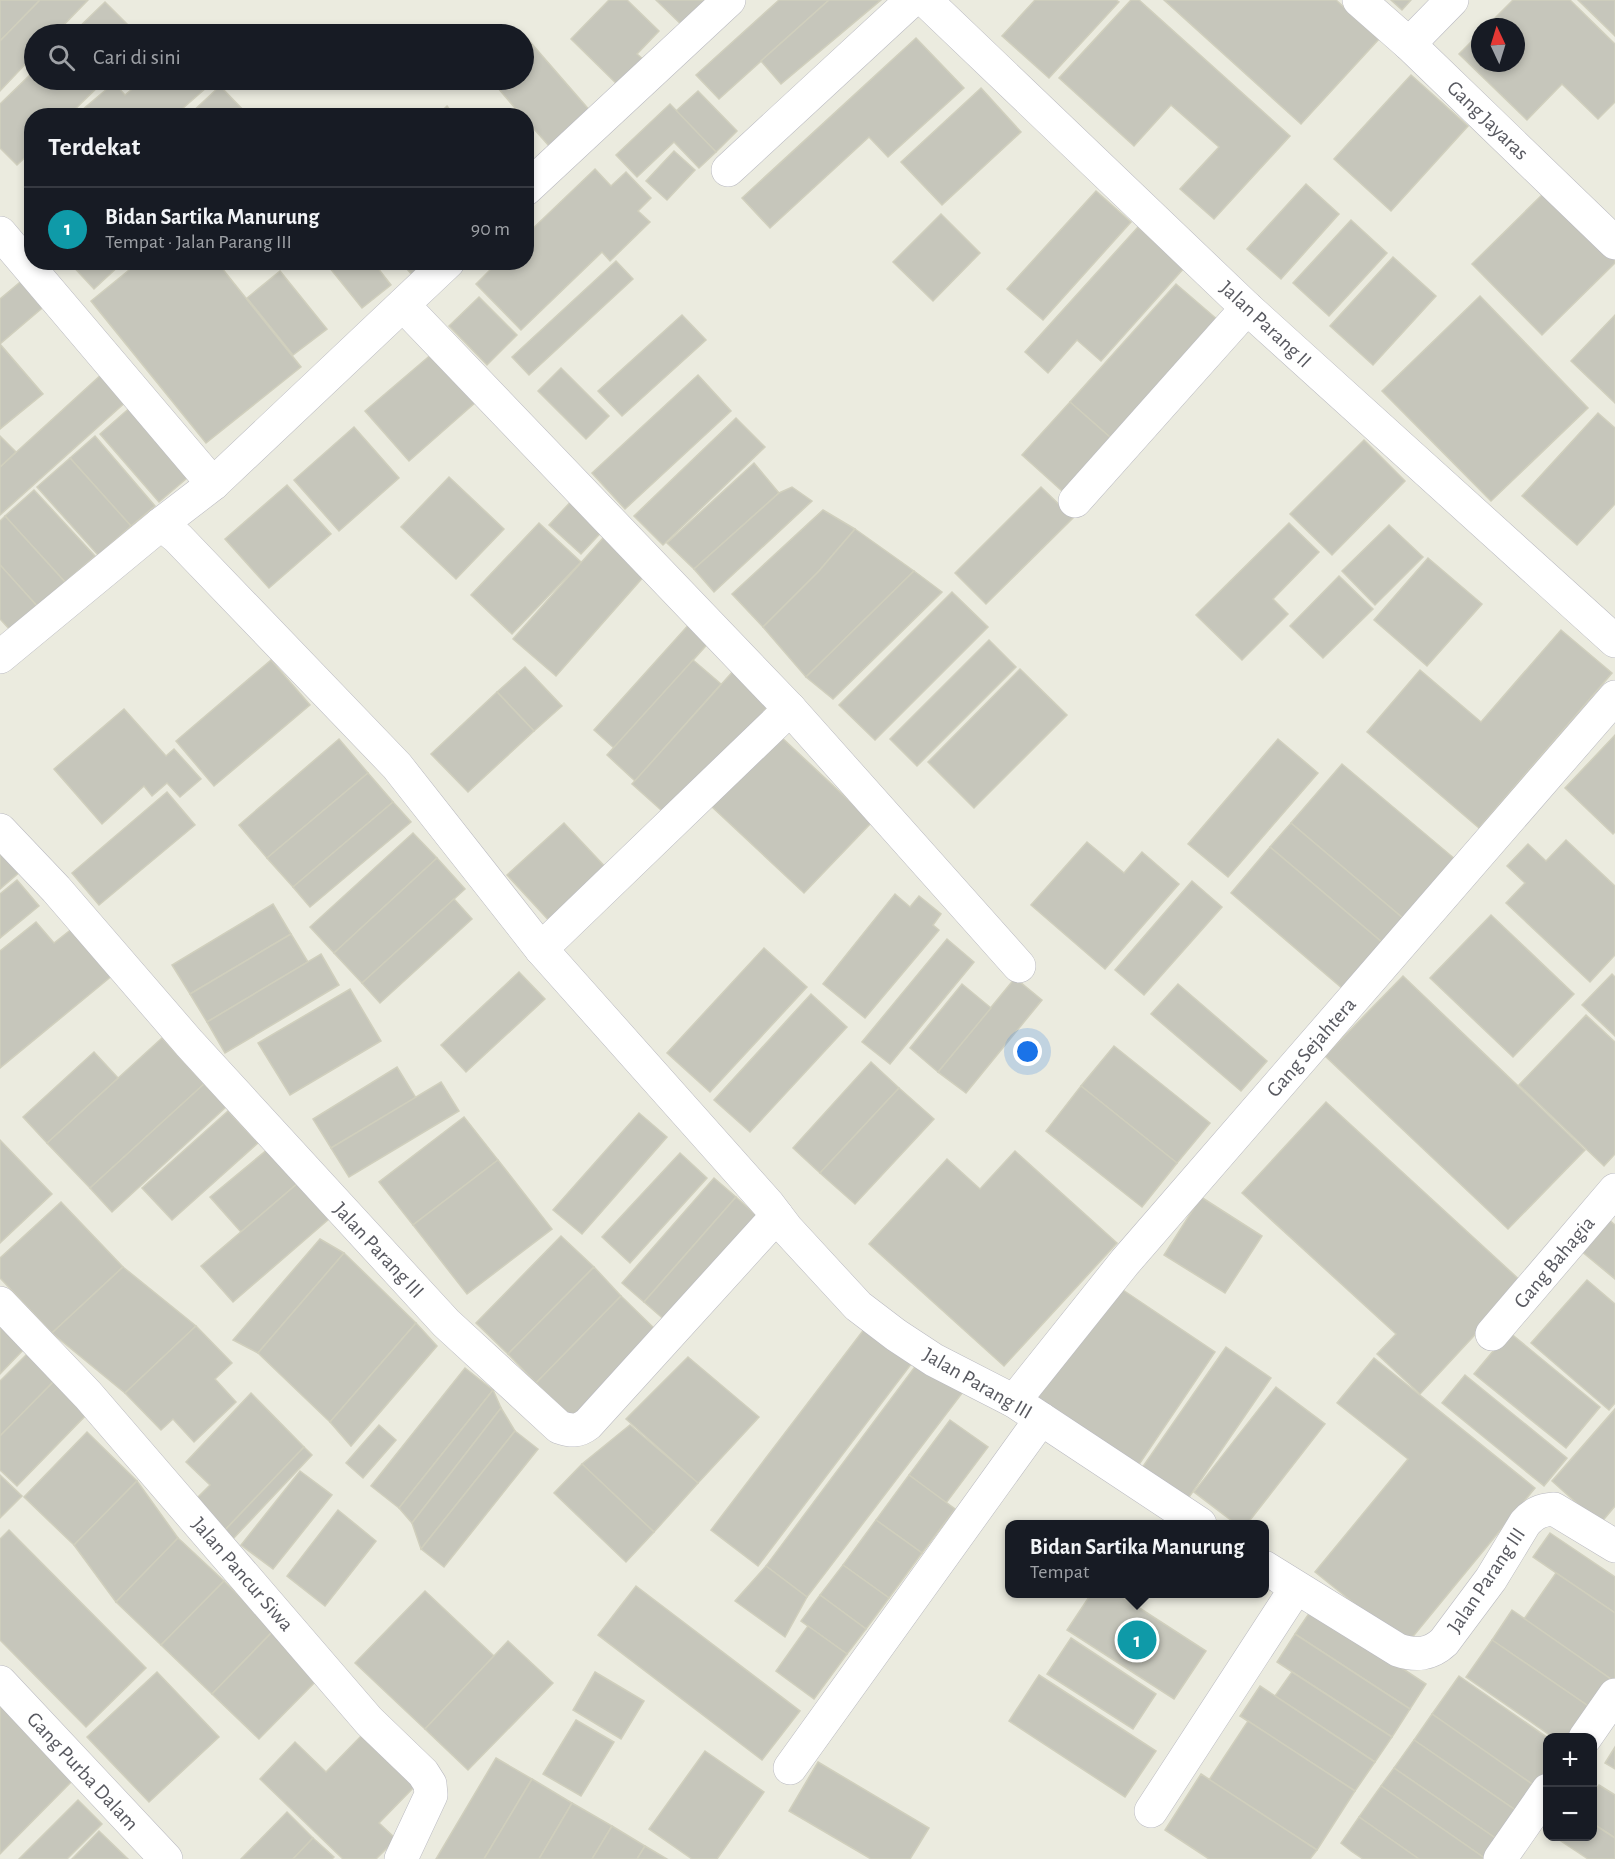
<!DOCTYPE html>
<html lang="id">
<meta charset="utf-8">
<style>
body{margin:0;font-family:"Alegreya Sans",sans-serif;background:#242831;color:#f1f3f6}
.controls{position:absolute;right:18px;bottom:18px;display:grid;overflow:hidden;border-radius:12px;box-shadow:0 3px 9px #0003}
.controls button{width:54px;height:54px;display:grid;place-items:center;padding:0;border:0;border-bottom:2px solid #363941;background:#171b24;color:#f1f3f6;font:30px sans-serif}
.compass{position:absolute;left:1471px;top:18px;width:54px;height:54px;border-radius:50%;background:#171b24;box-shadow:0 3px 9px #0003;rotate:356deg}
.you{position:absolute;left:1028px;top:1052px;width:21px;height:21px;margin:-15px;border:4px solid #fff;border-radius:50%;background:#1a73e8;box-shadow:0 0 0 9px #1a73e833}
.badge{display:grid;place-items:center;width:39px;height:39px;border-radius:50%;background:#ea6926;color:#fff;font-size:20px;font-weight:700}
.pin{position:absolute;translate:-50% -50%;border:3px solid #fff;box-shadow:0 2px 6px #0006}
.popup{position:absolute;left:1005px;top:1520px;width:264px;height:78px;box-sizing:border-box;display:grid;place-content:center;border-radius:12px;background:#171b24;filter:drop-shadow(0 2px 4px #0005);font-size:20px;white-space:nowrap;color:#9ea1a6}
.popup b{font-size:22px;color:#f1f3f6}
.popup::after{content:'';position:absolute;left:50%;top:100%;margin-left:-12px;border:12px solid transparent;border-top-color:#171b24}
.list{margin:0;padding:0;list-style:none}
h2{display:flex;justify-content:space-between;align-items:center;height:78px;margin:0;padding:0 24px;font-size:26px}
h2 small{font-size:20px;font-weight:400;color:#9ea1a6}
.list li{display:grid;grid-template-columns:39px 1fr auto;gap:18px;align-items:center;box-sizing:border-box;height:84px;padding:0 24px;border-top:2px solid #363941}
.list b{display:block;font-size:22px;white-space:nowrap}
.list p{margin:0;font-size:20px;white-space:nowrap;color:#9ea1a6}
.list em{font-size:20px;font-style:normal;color:#9ea1a6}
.icon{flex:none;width:33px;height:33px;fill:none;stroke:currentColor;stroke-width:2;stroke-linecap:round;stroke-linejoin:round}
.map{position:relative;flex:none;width:1615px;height:1859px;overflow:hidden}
.search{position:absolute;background:#171b24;box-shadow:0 3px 9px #0003;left:24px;top:24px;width:510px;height:66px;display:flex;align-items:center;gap:15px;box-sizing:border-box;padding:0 21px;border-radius:33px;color:#9ea1a6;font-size:22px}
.panel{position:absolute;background:#171b24;box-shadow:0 3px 9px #0003;left:24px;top:108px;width:510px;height:162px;border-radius:24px}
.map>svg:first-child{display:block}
.building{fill:#c6c6bb;stroke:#d0cfbd;stroke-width:1.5}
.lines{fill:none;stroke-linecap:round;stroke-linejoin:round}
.minor-casing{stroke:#babac1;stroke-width:34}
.minor{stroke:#fff;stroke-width:33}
.labels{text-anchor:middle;stroke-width:6;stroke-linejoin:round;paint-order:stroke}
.street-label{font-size:21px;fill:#585960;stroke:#fff}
</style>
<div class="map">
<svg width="1615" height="1859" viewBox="0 0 1615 1859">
<rect width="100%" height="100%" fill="#ebebdf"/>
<g class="building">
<polygon points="0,0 40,0 0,41"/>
<polygon points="40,0 88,0 55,34 34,34 34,55 0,91 0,41"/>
<polygon points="609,0 627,0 659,31 637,54 652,67 627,94 571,39"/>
<polygon points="656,0 717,0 688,31"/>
<polygon points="779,0 829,0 719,99 696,75"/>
<polygon points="829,0 881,0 781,84 761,61"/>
<polygon points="1035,0 1116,0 1119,2 1049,78 1002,36"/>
<polygon points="1131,0 1139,0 1290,136 1214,219 1180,189 1219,147 1171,105 1134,146 1059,78"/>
<polygon points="1164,0 1336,0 1379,39 1301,124"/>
<polygon points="1391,0 1411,0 1402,10"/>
<polygon points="1513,0 1570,0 1615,44 1615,102 1598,119 1562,84 1527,120 1459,54 1480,33 1480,63 1516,63 1516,27 1486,27"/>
<polygon points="1578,0 1615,0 1615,36"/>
<polygon points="105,2 137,34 72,34"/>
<polygon points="525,36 598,120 557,155 526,120 526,116 522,116 491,80 524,80"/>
<polygon points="916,38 964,88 888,157 869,137 770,228 742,198"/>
<polygon points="34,71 34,80 105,80 68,116 32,116 32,151 17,165 0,148 0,104"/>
<polygon points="1411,75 1468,126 1391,211 1334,159"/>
<polygon points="143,80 215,80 174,116 75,116 114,83 125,95"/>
<polygon points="220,86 249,116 188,116"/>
<polygon points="981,88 1021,132 942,205 901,162"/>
<polygon points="698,91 737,131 716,152 676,111"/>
<polygon points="670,104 716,152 699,168 674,142 637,177 616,155"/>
<polygon points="447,106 455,116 436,116"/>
<polygon points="674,151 695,170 667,200 646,181"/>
<polygon points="595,169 611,186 626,172 651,198 638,211 650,222 610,261 602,252 521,330 476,284 498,262 526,262 526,235"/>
<polygon points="1306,184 1339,214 1281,279 1247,249"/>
<polygon points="1550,187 1615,254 1615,263 1542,335 1472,264"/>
<polygon points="1096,191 1131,222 1043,320 1007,289"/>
<polygon points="941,214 980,253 933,301 893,262"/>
<polygon points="1351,220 1387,253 1329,316 1293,283"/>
<polygon points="1138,227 1184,268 1101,361 1077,340 1048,373 1025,352"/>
<polygon points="1393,257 1436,296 1373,365 1330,326"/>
<polygon points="616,261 633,279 529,375 512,357"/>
<polygon points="69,262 123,262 94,289"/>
<polygon points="139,262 217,262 301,367 206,443 91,301"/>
<polygon points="325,262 373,262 391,285 362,308"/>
<polygon points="401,262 442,262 419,283"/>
<polygon points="280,271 327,329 293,355 247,298"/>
<polygon points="25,278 47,304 0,344 43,394 0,429 0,299"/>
<polygon points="1176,284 1226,327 1119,445 1070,402"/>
<polygon points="1480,296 1588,408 1491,501 1382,391"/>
<polygon points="479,297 517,335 487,365 449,326"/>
<polygon points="682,315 706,340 622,416 598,391"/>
<polygon points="1615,315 1615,403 1571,361"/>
<polygon points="433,353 476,402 409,461 365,411"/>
<polygon points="561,368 609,416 586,439 538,391"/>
<polygon points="103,373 128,400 0,515 0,467"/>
<polygon points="698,375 731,411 625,509 592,473"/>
<polygon points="1070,402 1119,445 1071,499 1022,455"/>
<polygon points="133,405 193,473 159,502 100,434"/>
<polygon points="1598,413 1615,428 1615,504 1577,545 1522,496"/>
<polygon points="736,418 765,447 663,545 634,516"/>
<polygon points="354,427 399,478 339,531 294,480"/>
<polygon points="0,436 16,452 0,467"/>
<polygon points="95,436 155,506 131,526 70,458"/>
<polygon points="1364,440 1405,481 1332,555 1290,514"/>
<polygon points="70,458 131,526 98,555 37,487"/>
<polygon points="754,463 779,493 694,569 667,543"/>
<polygon points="449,477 504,529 456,579 401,527"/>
<polygon points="287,485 331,534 269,588 225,539"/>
<polygon points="792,487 812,501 714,592 694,569 779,493"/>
<polygon points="1041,487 1073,518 986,604 955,573"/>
<polygon points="34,490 95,556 65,582 5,516"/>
<polygon points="577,495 609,524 581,554 549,525"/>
<polygon points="823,510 855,529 819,571 763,627 732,594"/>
<polygon points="5,516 65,582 38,607 0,565 0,521"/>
<polygon points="539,523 581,562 512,634 471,595"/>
<polygon points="1289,523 1319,552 1273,599 1288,614 1242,660 1196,615"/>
<polygon points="1389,525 1423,557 1375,605 1342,571"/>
<polygon points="855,529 914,571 806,677 763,627 819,571"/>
<polygon points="603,538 645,575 556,676 513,639"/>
<polygon points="1428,558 1482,604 1427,666 1374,620"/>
<polygon points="0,565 38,607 11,631 0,619"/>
<polygon points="914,571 942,592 833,699 806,677"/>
<polygon points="1339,576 1373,609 1323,658 1290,626"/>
<polygon points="952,592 988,627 875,740 839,705"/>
<polygon points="692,621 712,639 614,748 594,730"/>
<polygon points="1561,630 1612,673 1479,828 1367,732 1420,670 1481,722"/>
<polygon points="989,640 1016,667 917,766 890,739"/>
<polygon points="271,660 310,705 214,786 176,741"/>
<polygon points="693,660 721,684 635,781 607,755"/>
<polygon points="525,667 562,706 534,731 497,692"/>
<polygon points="735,669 772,702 670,818 632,784"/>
<polygon points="1020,669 1067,715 974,808 928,762"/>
<polygon points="497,692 534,731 468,792 431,754"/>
<polygon points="124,709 166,756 174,749 201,779 180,797 167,783 152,796 144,786 102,824 54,769"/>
<polygon points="779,735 872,822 804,893 711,806"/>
<polygon points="1615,735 1615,832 1613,834 1565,788"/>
<polygon points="339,739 368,773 267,858 239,825"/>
<polygon points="1278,739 1318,773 1228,877 1188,844"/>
<polygon points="1342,764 1462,865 1411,925 1291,823"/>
<polygon points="368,773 393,802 293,887 267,858"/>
<polygon points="167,792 195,825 99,905 72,873"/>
<polygon points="393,802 411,822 310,907 293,887"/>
<polygon points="564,823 610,872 553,925 507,875"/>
<polygon points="1291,823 1411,925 1390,949 1270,847"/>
<polygon points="0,832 28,865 0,889"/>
<polygon points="413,833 437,858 334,953 310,927"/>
<polygon points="1566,840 1615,886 1615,955 1590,982 1506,903 1525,883 1507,866 1528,844 1546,861"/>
<polygon points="1087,842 1124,873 1142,852 1179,884 1105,969 1031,905"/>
<polygon points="1270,847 1390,949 1350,995 1231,893"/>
<polygon points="437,858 465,889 362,983 334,953"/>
<polygon points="17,880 39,906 0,938 0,894"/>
<polygon points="1192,881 1222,907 1144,995 1115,970"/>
<polygon points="895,894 910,907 919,896 941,914 933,925 939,930 865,1018 823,984"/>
<polygon points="454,899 472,919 380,1003 362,983"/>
<polygon points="273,904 291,934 190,994 172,965"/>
<polygon points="1491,915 1574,994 1513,1057 1430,978"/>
<polygon points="36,922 54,943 73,928 113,975 0,1068 0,951"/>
<polygon points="291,934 308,962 207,1022 190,994"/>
<polygon points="947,939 974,962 890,1064 862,1042"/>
<polygon points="764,948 807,987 710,1092 667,1053"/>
<polygon points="321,954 339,985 225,1053 207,1022"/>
<polygon points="519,972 545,999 466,1072 441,1045"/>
<polygon points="1612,974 1615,977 1615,1036 1582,1005"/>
<polygon points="1403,976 1585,1150 1508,1229 1325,1056"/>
<polygon points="1015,978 1042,1000 966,1093 938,1072"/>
<polygon points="962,984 991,1008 938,1072 910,1048"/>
<polygon points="1178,984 1267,1061 1241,1091 1151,1014"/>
<polygon points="350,989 381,1041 290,1095 258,1043"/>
<polygon points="811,994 847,1027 750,1132 714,1100"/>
<polygon points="1586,1015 1615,1042 1615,1154 1604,1166 1519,1085"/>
<polygon points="162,1038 204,1084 90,1188 47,1143"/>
<polygon points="1114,1046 1210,1123 1177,1163 1081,1086"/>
<polygon points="94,1052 118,1078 47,1143 23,1117"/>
<polygon points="871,1062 899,1088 820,1173 793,1148"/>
<polygon points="397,1067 416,1098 331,1148 313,1119"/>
<polygon points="441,1082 459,1111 349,1177 331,1148"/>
<polygon points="204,1084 226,1107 112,1212 90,1188"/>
<polygon points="1081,1086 1177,1163 1142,1207 1046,1131"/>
<polygon points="899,1088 934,1119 855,1204 820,1173"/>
<polygon points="1326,1102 1523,1283 1420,1394 1377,1354 1396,1334 1242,1193"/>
<polygon points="228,1111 258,1143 172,1220 142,1188"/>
<polygon points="639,1113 667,1137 582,1234 553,1210"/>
<polygon points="464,1117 498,1160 413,1225 379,1182"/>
<polygon points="0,1140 52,1194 0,1243"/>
<polygon points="268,1149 298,1183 241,1232 210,1197"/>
<polygon points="1015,1151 1117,1243 1004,1366 869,1244 947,1159 980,1189"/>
<polygon points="680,1153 707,1178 630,1263 602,1237"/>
<polygon points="498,1160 552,1229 467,1294 413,1225"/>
<polygon points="714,1178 736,1197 644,1302 622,1283"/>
<polygon points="298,1183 329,1219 233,1302 201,1266"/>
<polygon points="736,1197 766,1224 674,1328 644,1302"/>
<polygon points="1201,1197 1262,1236 1225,1293 1164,1255"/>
<polygon points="61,1202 123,1267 52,1333 0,1278 0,1258"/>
<polygon points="1602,1214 1615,1225 1615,1279 1575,1246"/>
<polygon points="561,1236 594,1267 508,1354 476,1323"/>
<polygon points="320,1239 344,1253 258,1353 233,1340"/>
<polygon points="344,1253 416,1323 330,1422 258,1353"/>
<polygon points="123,1267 196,1326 125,1393 52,1333"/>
<polygon points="594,1267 621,1296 536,1383 508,1354"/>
<polygon points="1587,1280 1615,1304 1615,1403 1609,1410 1531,1343"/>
<polygon points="1111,1282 1215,1352 1136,1469 1031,1399"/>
<polygon points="621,1296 661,1335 576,1421 536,1383"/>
<polygon points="0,1322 26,1347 0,1374"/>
<polygon points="416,1323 437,1346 351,1446 330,1422"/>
<polygon points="196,1326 232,1363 215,1379 236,1402 194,1442 173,1419 161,1430 125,1393"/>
<polygon points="865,1328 912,1363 758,1566 711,1530"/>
<polygon points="1509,1332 1600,1407 1566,1448 1474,1374"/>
<polygon points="1226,1347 1271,1378 1183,1506 1137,1475"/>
<polygon points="33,1348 60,1375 0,1436 0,1381"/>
<polygon points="923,1356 966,1388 807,1597 766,1566"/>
<polygon points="688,1357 759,1417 698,1483 626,1419"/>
<polygon points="1374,1358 1535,1488 1406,1645 1315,1572 1408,1459 1337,1403"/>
<polygon points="465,1368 493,1390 399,1508 371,1486"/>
<polygon points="60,1375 94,1407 17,1486 0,1470 0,1436"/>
<polygon points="1465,1375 1567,1458 1544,1486 1442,1403"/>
<polygon points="1276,1387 1325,1424 1247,1524 1236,1524 1194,1492"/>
<polygon points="493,1390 501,1408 412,1523 399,1508"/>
<polygon points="251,1393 304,1447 225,1530 197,1498 210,1485 186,1462"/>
<polygon points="501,1408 515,1431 421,1549 412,1523"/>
<polygon points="1615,1409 1615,1506 1600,1524 1552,1481"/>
<polygon points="950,1420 988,1447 946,1503 909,1475"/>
<polygon points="379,1425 396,1440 363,1478 346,1463"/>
<polygon points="630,1425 698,1483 654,1532 582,1464"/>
<polygon points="515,1431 538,1449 444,1567 421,1549"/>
<polygon points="87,1432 137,1481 74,1545 24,1497"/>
<polygon points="304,1447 312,1455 233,1539 225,1530"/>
<polygon points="582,1464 654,1532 626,1562 554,1493"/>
<polygon points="300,1471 332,1495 273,1569 241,1545"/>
<polygon points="0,1475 22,1496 0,1518"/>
<polygon points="909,1475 955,1509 922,1553 876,1520"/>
<polygon points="137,1481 178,1538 116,1602 74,1545"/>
<polygon points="338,1510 376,1541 325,1606 287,1576"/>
<polygon points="876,1520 922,1553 889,1598 843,1565"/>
<polygon points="9,1530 146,1668 86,1727 0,1640 0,1539"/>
<polygon points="1550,1533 1615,1577 1615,1613 1533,1557"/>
<polygon points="178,1538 224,1581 161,1645 116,1602"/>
<polygon points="843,1565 889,1598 866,1629 820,1595"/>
<polygon points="766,1566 807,1597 785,1637 735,1601"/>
<polygon points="1556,1573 1615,1613 1615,1682 1524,1619"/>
<polygon points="224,1581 274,1630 212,1694 161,1645"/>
<polygon points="636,1586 800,1711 762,1760 598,1635"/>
<polygon points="425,1591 494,1656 425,1729 355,1663"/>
<polygon points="1091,1594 1118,1594 1206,1651 1174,1699 1067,1630"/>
<polygon points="820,1595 866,1629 847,1654 801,1621"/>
<polygon points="1312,1609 1426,1684 1410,1709 1295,1634"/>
<polygon points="1512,1610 1615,1682 1597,1712 1492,1640"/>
<polygon points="808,1626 847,1654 814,1699 776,1671"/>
<polygon points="274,1630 322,1675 259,1739 212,1694"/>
<polygon points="1295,1634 1410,1709 1392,1737 1277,1662"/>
<polygon points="1071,1638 1156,1694 1133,1729 1047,1674"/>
<polygon points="1492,1640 1597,1712 1580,1738 1554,1738 1466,1677"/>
<polygon points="508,1641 553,1683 468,1770 425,1729"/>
<polygon points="157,1672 219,1737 149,1802 87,1737"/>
<polygon points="595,1672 644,1701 621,1739 573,1710"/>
<polygon points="1292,1672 1392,1737 1375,1762 1275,1696"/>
<polygon points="1039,1675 1156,1751 1125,1797 1009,1721"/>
<polygon points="1459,1676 1548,1738 1548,1783 1542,1791 1432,1714"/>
<polygon points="1260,1686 1375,1762 1355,1791 1240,1716"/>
<polygon points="0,1696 79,1774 0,1854"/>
<polygon points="1432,1714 1542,1791 1524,1816 1414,1740"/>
<polygon points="576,1720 614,1742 581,1796 543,1774"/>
<polygon points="1248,1721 1355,1791 1317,1850 1209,1780"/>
<polygon points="363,1734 416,1785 379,1823 396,1839 376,1859 343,1859 260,1779 295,1742 326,1772"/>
<polygon points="1414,1740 1524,1816 1504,1844 1394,1768"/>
<polygon points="1615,1747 1615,1769 1605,1763"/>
<polygon points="705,1751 764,1792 717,1859 692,1859 649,1829"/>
<polygon points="496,1758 532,1779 484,1859 436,1859"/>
<polygon points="818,1762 929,1828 910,1859 871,1859 789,1811"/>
<polygon points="1394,1768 1504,1844 1486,1859 1381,1786"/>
<polygon points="1201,1774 1317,1850 1310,1859 1209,1859 1165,1830"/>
<polygon points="532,1779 572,1803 539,1859 484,1859"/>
<polygon points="1599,1785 1615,1795 1615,1838 1592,1823 1592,1794"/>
<polygon points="1381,1786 1486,1859 1419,1859 1359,1817"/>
<polygon points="78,1800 102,1824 67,1859 19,1859"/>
<polygon points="572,1803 612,1826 592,1859 539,1859"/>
<polygon points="287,1812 313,1838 293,1859 241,1859"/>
<polygon points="1359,1817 1419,1859 1363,1859 1351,1851 1341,1843"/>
<polygon points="1592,1823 1615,1838 1615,1859 1588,1859 1561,1841 1564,1836 1592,1836"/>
<polygon points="612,1826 645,1846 637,1859 592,1859"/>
<polygon points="99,1831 128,1859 72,1859"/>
<polygon points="313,1838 334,1857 332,1859 293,1859"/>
<polygon points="645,1846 667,1859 637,1859"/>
</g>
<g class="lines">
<defs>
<g id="minor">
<polyline points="925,0 1247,308 1615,641"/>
<polyline points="1359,0 1409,44 1615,243"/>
<polyline points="1409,44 1452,0"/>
<polyline points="728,170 912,0"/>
<polyline points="526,189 729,0"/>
<polyline points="0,233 213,484"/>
<polyline points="403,305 790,709 1019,966"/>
<polyline points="1075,501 1247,308"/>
<polyline points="161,524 178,538 397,766 541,949 768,1204 787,1229 858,1306 896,1335 934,1360 1014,1401 1200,1524"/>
<polyline points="0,657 161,524 213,484 448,262"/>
<path d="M0 830 56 889 189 1043 446 1323 559 1427C571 1431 578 1432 588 1424L777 1216"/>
<polyline points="541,949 790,709"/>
<polyline points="0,1303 88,1395 369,1721 423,1773 430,1784 431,1795 401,1859"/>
<polyline points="1492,1334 1615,1190"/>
<polyline points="1014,1401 1125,1262 1615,697"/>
<path d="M1264 1567 1398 1650C1416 1656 1430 1655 1444 1642L1491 1579 1525 1523C1534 1513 1541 1510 1554 1509L1615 1546"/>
<polyline points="0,1682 166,1859"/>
<polyline points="1585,1738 1615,1695"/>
<polyline points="790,1768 1041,1419"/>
<polyline points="1151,1811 1296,1588"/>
<polyline points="1500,1859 1548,1790"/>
</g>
</defs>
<use href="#minor" class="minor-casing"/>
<use href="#minor" class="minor"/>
</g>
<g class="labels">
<g class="street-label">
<text transform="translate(1488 120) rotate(44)" y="7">Gang Jayaras</text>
<text transform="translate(1266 324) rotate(43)" y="7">Jalan Parang II</text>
<text transform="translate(1311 1047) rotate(-49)" y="7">Gang Sejahtera</text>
<text transform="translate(379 1250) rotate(47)" y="7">Jalan Parang III</text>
<text transform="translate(1554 1262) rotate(-50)" y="7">Gang Bahagia</text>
<text transform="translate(978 1383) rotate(30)" y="7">Jalan Parang III</text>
<text transform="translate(243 1574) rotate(49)" y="7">Jalan Pancur Siwa</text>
<text transform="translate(1486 1580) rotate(-56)" y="7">Jalan Parang III</text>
<text transform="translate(83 1771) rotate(47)" y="7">Gang Purba Dalam</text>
</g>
</g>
</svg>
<div class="controls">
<button>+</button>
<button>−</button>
</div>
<svg class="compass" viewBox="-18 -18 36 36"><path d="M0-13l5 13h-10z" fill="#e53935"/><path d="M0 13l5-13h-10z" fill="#9ea1a6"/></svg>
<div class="you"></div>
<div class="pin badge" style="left:1137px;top:1640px;background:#0f9aa8">1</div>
<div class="popup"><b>Bidan Sartika Manurung</b>Tempat</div>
<div class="search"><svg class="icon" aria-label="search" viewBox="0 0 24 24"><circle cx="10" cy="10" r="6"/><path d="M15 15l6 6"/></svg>Cari di sini</div>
<section class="panel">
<h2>Terdekat<small></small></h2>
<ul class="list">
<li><span class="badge" style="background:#0f9aa8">1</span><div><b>Bidan Sartika Manurung</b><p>Tempat · Jalan Parang III</p></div><em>90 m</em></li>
</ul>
</section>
</div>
